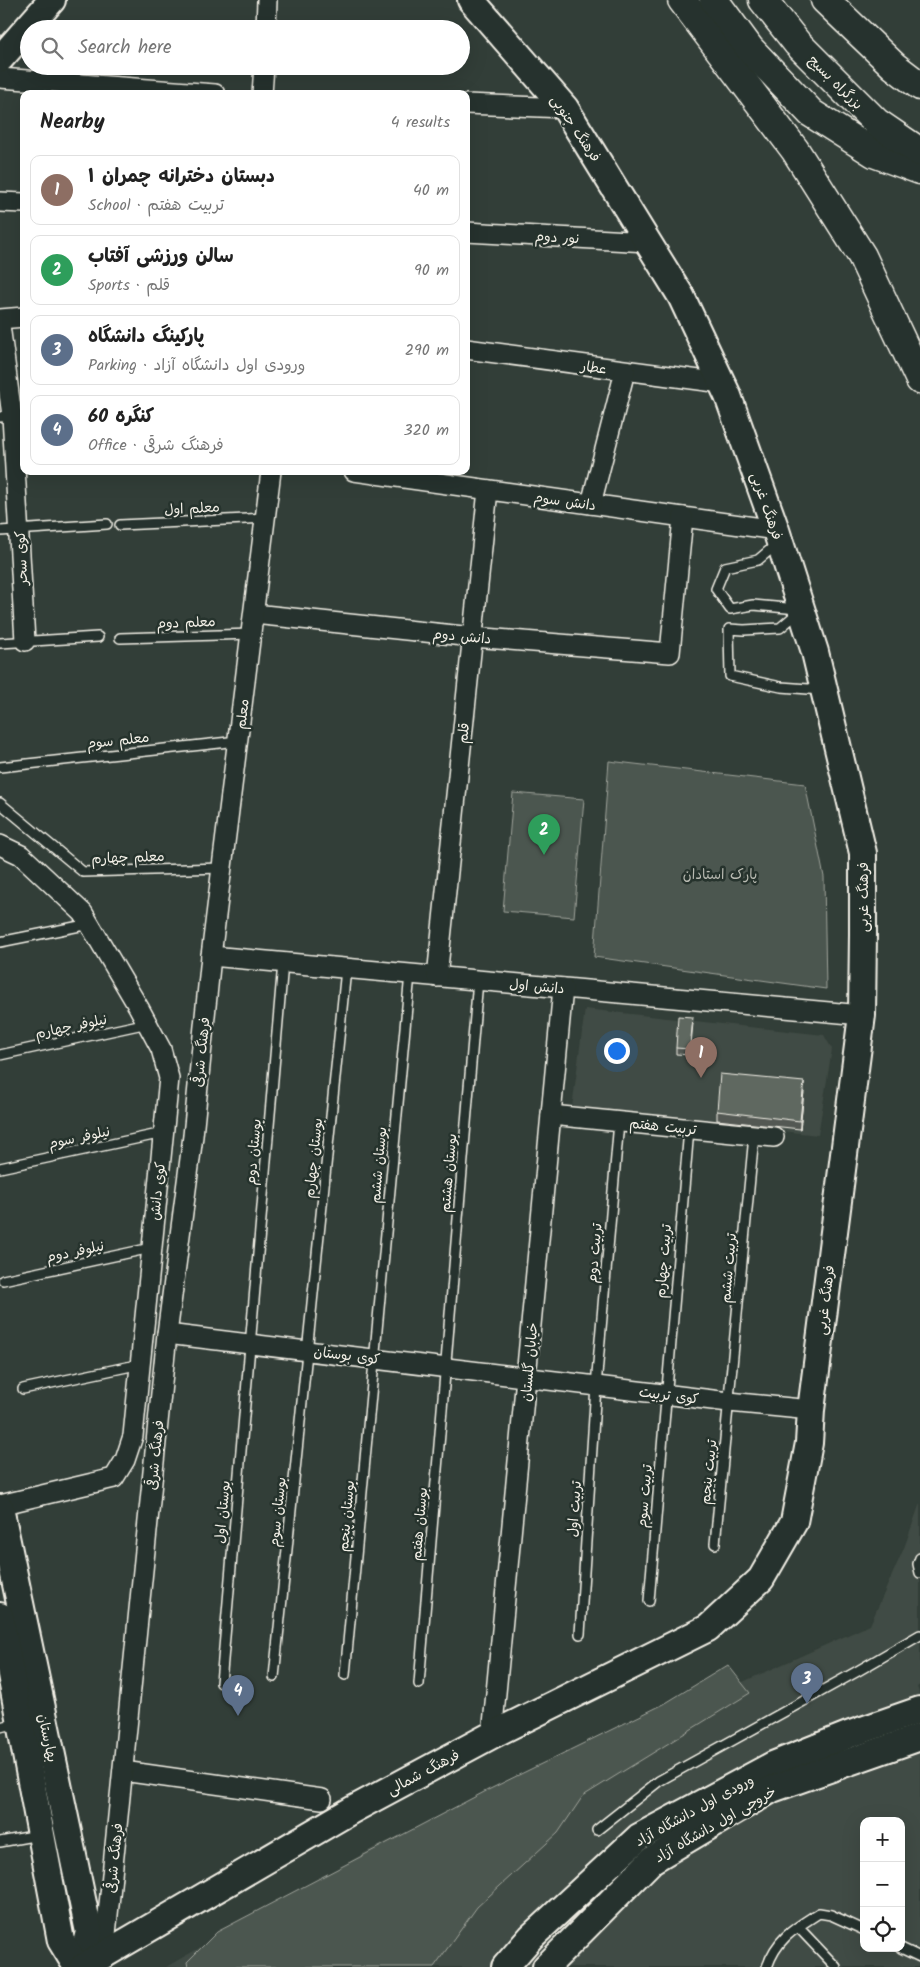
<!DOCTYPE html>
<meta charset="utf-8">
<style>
body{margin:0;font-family:Kalam,"Playpen Sans Arabic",sans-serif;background:#f6f6f6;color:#222}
.controls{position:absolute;right:15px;bottom:15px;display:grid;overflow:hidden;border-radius:10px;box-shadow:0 5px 20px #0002}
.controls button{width:45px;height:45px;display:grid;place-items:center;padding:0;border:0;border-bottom:1px solid #e0e0e0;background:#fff;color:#222;font:25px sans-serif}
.you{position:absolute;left:616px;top:1050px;width:18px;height:18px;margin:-12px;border:4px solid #fff;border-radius:50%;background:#1a73e8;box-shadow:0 0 0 8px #1a73e833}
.badge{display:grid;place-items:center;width:32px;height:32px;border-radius:50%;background:#85585c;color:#fff;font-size:16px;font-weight:700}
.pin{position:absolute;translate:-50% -41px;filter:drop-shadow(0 1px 2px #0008)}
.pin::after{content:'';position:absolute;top:26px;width:18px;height:15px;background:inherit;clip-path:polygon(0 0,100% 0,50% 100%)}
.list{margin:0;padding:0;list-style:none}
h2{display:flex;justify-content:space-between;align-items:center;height:65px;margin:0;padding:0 20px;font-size:21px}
h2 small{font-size:16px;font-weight:400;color:#767676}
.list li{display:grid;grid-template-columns:32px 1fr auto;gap:15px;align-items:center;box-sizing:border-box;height:70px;margin:0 10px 10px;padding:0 10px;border:1px solid #e0e0e0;border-radius:10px}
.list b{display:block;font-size:19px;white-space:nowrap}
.list p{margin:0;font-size:16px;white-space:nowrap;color:#767676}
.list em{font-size:16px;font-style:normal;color:#767676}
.icon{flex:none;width:28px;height:28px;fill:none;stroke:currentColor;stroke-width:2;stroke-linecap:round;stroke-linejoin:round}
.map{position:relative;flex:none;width:920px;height:1967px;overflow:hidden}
.search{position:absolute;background:#fff;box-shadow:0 5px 20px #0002;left:20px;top:20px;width:450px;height:55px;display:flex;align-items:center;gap:12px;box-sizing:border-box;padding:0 18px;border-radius:28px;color:#767676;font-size:19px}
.panel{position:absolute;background:#fff;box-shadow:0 5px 20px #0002;left:20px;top:90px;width:450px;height:385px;border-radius:10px}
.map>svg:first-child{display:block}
.built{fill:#404b44;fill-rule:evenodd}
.green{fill:#4c564f;stroke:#a0a49c}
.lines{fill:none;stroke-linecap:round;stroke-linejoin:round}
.lane-casing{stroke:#f4f1e8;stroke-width:12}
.street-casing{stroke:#f4f1e8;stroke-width:22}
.secondary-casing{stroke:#f4f1e8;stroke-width:30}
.highway-casing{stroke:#f4f1e8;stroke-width:31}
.lane{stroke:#26332d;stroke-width:9}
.street{stroke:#26332d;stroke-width:19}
.secondary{stroke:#26332d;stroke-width:26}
.highway{stroke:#26332d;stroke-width:28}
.wall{fill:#525953;stroke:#f4f1e8}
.shaded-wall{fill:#424944;stroke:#f4f1e8}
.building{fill:#5f6861;stroke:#f4f1e8}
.labels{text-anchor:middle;stroke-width:5;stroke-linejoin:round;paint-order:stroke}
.street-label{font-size:14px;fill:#f4f1e8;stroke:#26332d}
.park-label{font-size:14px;fill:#b9bbb2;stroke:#26332d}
</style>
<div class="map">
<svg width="920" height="1967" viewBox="0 0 920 1967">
<rect width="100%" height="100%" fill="#323e38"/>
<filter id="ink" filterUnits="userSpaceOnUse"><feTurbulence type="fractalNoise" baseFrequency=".02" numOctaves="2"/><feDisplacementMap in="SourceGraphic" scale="10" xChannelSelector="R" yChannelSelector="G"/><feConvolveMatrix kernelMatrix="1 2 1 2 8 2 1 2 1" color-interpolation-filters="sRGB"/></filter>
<g filter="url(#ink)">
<g class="built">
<polygon points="585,1009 824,1035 832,1049 818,1135 572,1108"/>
<path d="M920 1503V1685L917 1687 920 1695V1967H166L375 1847 870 1625 904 1548ZM864 1821H901V1948H864Z"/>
</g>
<g class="green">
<polygon points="609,761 805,784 824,877 826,989 594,957"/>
<polygon points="513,793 584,799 574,917 503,911"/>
<polygon points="728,1665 750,1693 583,1796 558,1833 477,1907 434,1967 188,1967 187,1962 217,1932 488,1790 664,1704"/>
</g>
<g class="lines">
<defs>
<g id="lane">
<polyline points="0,417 24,415"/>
<polyline points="120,525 265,518"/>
<polyline points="0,531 107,524"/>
<polyline points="778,543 758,560 725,567 716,589 730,609 753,605 798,609"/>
<polyline points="800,611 780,628 744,630 729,629 730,676 781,687 822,690"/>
<polyline points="120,638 252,634"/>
<polyline points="0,643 98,637"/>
<polyline points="0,767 238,741"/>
<polyline points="0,803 83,872 222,868"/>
<polyline points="0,942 90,924"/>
<polyline points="0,1055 148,1023"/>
<polyline points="0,1168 163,1133"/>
<polyline points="3,1280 151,1248"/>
<polyline points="23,1389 141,1364"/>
<polyline points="715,1544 754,1136"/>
<polyline points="920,1558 918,1564 920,1573"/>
<polyline points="649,1601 689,1129"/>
<polyline points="580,1634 596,1386 619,1122"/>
<polyline points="345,1675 410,974"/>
<polyline points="274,1677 346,969"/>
<polyline points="221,1683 283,963"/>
<polyline points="419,1684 478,980"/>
<polyline points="0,1727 17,1723"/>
<polyline points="597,1830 659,1781 856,1672 920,1635"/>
<polyline points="0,1842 39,1835"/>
<polyline points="798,1927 836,1967"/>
<polyline points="901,1948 920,1957"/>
<path d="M767 1967C777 1938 794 1929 819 1913L831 1915 864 1930"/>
</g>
<g id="street">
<polyline points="266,29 267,0"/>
<polyline points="0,78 215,94"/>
<polyline points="262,94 264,66"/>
<polyline points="466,104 565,108"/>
<polyline points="0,202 24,203"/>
<polyline points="466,232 648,242"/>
<polyline points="0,319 24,317"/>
<polyline points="0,325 12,416 25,641"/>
<polyline points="466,349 722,383"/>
<polyline points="354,471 776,530"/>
<polyline points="591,504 625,371"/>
<polyline points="254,614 473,637 670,653 683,517"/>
<polyline points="0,845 21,855 83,913 139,1008 161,1049 169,1078 133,1436 125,1460 114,1478 0,1505"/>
<polyline points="211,956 862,1015"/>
<polyline points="437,977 488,490"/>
<polyline points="551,1115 774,1137"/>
<polyline points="167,1334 729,1402 811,1410"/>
<polyline points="492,1735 563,988"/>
<polyline points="123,1771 322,1799"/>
<polyline points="104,1954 167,1334 193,1136 211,956 271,471"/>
</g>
<g id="secondary">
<polyline points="0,59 52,0"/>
<polyline points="0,1508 89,1932 80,1967"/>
<polyline points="0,1616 61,1941 77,1967"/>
<polyline points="83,1967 352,1810 492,1735 708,1628 761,1579 794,1522 809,1443 811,1410 862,1015 863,934 863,853 815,652 776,530 728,396 681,296 565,108 471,0"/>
<polyline points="505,1967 531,1937 639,1837 773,1765 848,1735 920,1710"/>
<polyline points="546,1967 652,1860 772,1789 920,1737"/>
</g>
<g id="highway">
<polyline points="682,0 795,150 862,256 920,380"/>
<polyline points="714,0 750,49 811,113 874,153 920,170"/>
<polyline points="763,0 797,43 876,122 920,152"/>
<polyline points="825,0 894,66 920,86"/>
</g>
</defs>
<use href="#lane" class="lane-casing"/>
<use href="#street" class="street-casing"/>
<use href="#secondary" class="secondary-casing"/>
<use href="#highway" class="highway-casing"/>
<use href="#lane" class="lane"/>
<use href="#street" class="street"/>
<use href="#secondary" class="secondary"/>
<use href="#highway" class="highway"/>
</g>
<g class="wall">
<polygon points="693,1023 690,1055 676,1054 676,1048"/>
<polygon points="804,1091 800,1129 717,1120 717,1111"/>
</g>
<polygon class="shaded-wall" points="804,1082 804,1091 800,1129 800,1121"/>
<g class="building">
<polygon points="678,1016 693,1017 690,1049 676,1048"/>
<polygon points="720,1074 804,1082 800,1121 717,1111"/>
</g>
</g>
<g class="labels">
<g class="street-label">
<text transform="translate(836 82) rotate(45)" y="5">بزرگراه بسیج</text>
<text transform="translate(576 128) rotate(56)" y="5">فرهنگ جنوبی</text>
<text transform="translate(557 237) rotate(3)" y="5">نور دوم</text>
<text transform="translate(594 367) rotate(8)" y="5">عطار</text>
<text transform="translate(565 501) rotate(8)" y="5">دانش سوم</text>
<text transform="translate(767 506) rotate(71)" y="5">فرهنگ غربی</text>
<text transform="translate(192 508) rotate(-3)" y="5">معلم اول</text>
<text transform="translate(21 558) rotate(-93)" y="5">کوی سحر</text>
<text transform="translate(186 622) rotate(-2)" y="5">معلم دوم</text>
<text transform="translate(462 636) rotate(5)" y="5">دانش دوم</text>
<text transform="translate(242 714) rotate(-83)" y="5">معلم</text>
<text transform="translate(463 733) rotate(-84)" y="5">قلم</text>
<text transform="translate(118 740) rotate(-6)" y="5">معلم سوم</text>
<text transform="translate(128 857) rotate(-2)" y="5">معلم چهارم</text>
<text transform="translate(863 897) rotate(-90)" y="5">فرهنگ غربی</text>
<text transform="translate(537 986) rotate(5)" y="5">دانش اول</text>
<text transform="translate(71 1026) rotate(-12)" y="5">نیلوفر چهارم</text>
<text transform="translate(201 1052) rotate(-84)" y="5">فرهنگ شرقی</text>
<text transform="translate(663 1126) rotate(6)" y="5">تربیت هفتم</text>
<text transform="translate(79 1137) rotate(-12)" y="5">نیلوفر سوم</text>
<text transform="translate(253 1152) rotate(-85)" y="5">بوستان دوم</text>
<text transform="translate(313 1158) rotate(-84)" y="5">بوستان چهارم</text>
<text transform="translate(378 1165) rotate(-85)" y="5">بوستان ششم</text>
<text transform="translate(448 1173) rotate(-85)" y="5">بوستان هشتم</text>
<text transform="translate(157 1191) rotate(-84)" y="5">کوی دانش</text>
<text transform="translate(75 1251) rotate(-12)" y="5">نیلوفر دوم</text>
<text transform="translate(594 1253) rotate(-85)" y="5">تربیت دوم</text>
<text transform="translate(663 1261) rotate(-85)" y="5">تربیت چهارم</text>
<text transform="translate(728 1268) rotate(-85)" y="5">تربیت ششم</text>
<text transform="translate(825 1300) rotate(-83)" y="5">فرهنگ غربی</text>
<text transform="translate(347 1355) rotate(7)" y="5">کوی بوستان</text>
<text transform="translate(529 1362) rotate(-85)" y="5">خیابان گلستان</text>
<text transform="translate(669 1395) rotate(7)" y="5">کوی تربیت</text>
<text transform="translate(155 1455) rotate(-84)" y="5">فرهنگ شرقی</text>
<text transform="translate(708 1472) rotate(-84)" y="5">تربیت پنجم</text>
<text transform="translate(644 1496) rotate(-85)" y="5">تربیت سوم</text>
<text transform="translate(574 1509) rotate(-86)" y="5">تربیت اول</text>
<text transform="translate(222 1512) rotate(-85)" y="5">بوستان اول</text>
<text transform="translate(277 1512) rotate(-84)" y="5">بوستان سوم</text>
<text transform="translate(346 1516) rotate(-85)" y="5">بوستان پنجم</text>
<text transform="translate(419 1524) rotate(-85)" y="5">بوستان هفتم</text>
<text transform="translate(48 1738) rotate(78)" y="5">بهارستان</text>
<text transform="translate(423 1772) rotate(-28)" y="5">فرهنگ شمالی</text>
<text transform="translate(694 1810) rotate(-29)" y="5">ورودی اول دانشگاه آزاد</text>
<text transform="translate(715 1824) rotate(-30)" y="5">خروجی اول دانشگاه آزاد</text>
<text transform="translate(114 1858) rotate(-84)" y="5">فرهنگ شرقی</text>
</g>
<g class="park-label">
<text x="720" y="879">پارک استادان</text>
</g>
</g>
</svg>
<div class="controls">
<button>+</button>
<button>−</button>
<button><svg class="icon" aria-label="locate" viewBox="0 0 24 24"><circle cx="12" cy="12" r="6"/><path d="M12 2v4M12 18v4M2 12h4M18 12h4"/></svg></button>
</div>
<div class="you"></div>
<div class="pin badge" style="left:701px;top:1078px;background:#8d6e63">1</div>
<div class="pin badge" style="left:544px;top:855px;background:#2e9e5b">2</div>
<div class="pin badge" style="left:807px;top:1704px;background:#5c6f8a">3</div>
<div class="pin badge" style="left:238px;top:1716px;background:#5c6f8a">4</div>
<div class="search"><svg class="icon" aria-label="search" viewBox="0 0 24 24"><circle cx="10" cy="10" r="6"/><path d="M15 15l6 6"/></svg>Search here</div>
<section class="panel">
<h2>Nearby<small>4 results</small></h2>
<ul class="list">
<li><span class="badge" style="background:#8d6e63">1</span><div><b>دبستان دخترانه چمران ۱</b><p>School · تربیت هفتم</p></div><em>40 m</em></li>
<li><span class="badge" style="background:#2e9e5b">2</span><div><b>سالن ورزشی آفتاب</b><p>Sports · قلم</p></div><em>90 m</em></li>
<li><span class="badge" style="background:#5c6f8a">3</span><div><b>پارکینگ دانشگاه</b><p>Parking · ورودی اول دانشگاه آزاد</p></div><em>290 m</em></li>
<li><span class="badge" style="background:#5c6f8a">4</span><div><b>کنگره 60</b><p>Office · فرهنگ شرقی</p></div><em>320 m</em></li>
</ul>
</section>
</div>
